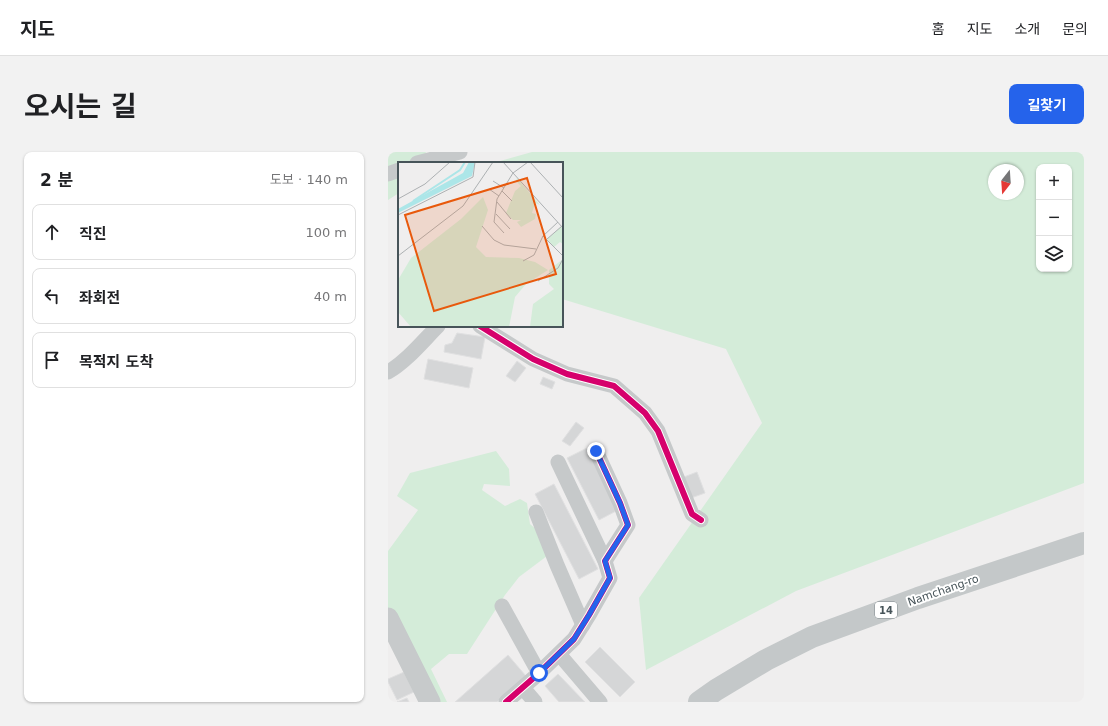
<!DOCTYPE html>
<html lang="ko">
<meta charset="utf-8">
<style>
body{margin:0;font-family:"DejaVu Sans","Noto Sans KR",sans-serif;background:#f2f2f2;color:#202124}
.controls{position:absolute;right:12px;top:12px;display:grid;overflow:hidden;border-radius:8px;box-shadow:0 1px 3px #0004}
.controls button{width:36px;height:36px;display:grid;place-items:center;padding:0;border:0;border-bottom:1px solid #e0e0e0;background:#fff;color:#202124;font:20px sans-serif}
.compass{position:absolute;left:600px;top:12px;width:36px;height:36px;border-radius:50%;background:#fff;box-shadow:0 1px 3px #0004;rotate:197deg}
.stop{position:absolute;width:12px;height:12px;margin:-9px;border:3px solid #2563eb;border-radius:50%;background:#fff}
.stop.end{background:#2563eb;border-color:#fff;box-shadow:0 1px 4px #0008}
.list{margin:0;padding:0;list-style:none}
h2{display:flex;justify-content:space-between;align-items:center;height:52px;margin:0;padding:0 16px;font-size:17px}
h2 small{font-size:13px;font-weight:400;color:#757577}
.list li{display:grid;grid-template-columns:26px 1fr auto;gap:12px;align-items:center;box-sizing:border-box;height:56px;margin:0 8px 8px;padding:0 8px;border:1px solid #e0e0e0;border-radius:8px}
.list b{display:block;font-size:15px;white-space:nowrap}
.list em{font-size:13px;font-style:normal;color:#757577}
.icon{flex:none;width:22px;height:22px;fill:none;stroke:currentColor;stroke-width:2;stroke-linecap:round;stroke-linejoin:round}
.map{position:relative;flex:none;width:696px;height:550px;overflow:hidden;border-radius:8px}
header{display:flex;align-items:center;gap:24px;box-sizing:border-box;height:56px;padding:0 20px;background:#fff;border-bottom:1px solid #e0e0e0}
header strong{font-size:19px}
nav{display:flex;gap:22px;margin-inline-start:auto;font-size:14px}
.intro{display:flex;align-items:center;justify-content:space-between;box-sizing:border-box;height:96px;padding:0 24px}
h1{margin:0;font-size:28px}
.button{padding:10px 18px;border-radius:8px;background:#2563eb;color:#fff;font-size:14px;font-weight:700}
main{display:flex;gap:24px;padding:0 24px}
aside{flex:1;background:#fff;border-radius:8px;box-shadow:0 1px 3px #0004}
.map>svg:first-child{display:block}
.green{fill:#d4ecd9;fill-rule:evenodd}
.building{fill:#d5d6d7;stroke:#e0e0e1}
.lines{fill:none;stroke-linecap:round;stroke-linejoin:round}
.minor{stroke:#c6c9ca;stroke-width:15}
.secondary{stroke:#c7cacb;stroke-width:21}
.primary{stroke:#c4c8c9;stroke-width:22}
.cycleway-casing{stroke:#fff;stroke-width:8}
.cycleway{stroke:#d6006c;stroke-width:6}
.route{stroke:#2563eb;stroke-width:5}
.labels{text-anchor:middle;stroke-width:4;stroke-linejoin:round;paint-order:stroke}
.shield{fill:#fff;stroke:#7e878b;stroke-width:1}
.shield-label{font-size:10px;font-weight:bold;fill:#475459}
.street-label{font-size:11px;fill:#475459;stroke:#fff}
.inset-river{fill:none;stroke:#ace6e8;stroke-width:2}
.inset-road{fill:none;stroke:#acb0b2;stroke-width:1}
.view{fill:#e8590c;fill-opacity:0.15;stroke:#e8590c;stroke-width:2}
.inset-edge{fill:none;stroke:#475459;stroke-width:2}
</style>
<header>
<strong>지도</strong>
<nav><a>홈</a><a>지도</a><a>소개</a><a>문의</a></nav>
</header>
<div class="intro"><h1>오시는 길</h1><a class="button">길찾기</a></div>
<main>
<aside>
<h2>2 분<small>도보 · 140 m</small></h2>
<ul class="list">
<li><svg class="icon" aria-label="ahead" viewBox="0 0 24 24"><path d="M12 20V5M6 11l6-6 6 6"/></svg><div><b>직진</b></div><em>100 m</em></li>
<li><svg class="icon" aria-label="left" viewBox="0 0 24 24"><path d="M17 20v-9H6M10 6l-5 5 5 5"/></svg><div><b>좌회전</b></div><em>40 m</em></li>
<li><svg class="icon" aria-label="arrive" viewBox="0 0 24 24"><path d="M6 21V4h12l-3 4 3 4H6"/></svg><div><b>목적지 도착</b></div></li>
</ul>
</aside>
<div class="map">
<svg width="696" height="550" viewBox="0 0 696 550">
<rect width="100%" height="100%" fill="#efeeee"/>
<g class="green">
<polygon points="0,0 38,0 34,11 11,11 11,41 0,48"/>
<path d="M144 0H696V331L408 439 258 518 251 446 374 271 338 197 174 147V11H105ZM651 15H681V117H651ZM606 18H630V42H606Z"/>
<polygon points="108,299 121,317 122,334 96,332 94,338 117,354 132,347 139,351 142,372 161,389 163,401 131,425 117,443 79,502 61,502 43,517 59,550 42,550 0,466 0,399 30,358 9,344 22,321"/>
</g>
<g class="building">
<polygon points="69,181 97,185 93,207 56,200 57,193 64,191"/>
<polygon points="40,207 85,216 81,236 36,227"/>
<polygon points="129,209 138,216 127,230 118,224"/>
<polygon points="155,225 167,230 164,237 152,232"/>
<polygon points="188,270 196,276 182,294 174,289"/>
<polygon points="199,296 232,357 211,368 179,306"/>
<polygon points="309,320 317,341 303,346 296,325"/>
<polygon points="166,332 210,417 191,427 147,342"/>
<polygon points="212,495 247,530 232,545 197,510"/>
<polygon points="120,503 138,524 109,550 67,550"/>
<polygon points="16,520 26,540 9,548 0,530 0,527"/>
<polygon points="170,522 197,550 171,550 157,534"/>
<polygon points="19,546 21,550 9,550"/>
</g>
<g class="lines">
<g class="minor">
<polyline points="29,11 72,0"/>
<polyline points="0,22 11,18"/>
<polyline points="92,174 145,207 179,222 226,234 257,261 270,279 304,362 313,368"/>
<path d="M0 220C18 210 35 189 50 174"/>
<polyline points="170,310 217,409"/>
<polyline points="148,360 169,413 195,473"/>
<polyline points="114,454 151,521"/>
<polyline points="171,502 212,550"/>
<polyline points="135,536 147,550"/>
<polyline points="118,550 149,523 186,487 201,463 222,426 217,409 240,373 232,351 208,299"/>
</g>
<polyline class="secondary" points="0,466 42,550"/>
<polyline class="primary" points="311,550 328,538 378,508 424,485 530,446 696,391"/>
<defs>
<g id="cycleway">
<polyline points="92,174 145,207 179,222 226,234 257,261 270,279 304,362 313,368"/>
<polyline points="118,550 149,523 186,487 201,463 222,426 217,409 240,373 232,351 208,299"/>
</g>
</defs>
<use href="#cycleway" class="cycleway-casing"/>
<use href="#cycleway" class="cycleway"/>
</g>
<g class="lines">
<polyline class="route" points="151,521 186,487 201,463 222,426 217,409 240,373 232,351 208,299"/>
</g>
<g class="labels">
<rect class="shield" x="487" y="450" width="22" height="16" rx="3"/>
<g class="shield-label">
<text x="498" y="462">14</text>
</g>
<g class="street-label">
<text transform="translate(555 438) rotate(-19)" y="4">Namchang-ro</text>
</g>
</g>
<g transform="translate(10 10)">
<rect width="165" height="165" fill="#efeeee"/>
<path d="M119 16 142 43 137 41 134 51 138 52 137 57 123 65 119 60 123 58H115L108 51 117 29 123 24 118 19ZM85 35 90 48 78 85 88 95 121 96 137 100 150 108 128 122 117 135 111 165H13L0 150V118L13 96 63 57ZM165 63V82L162 80 156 85 149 77ZM165 97V165H132L135 142 156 127 151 122V108Z" fill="#d4ecd9"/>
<path d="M71 0H77L74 14 0 51V47L65 11Z" fill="#ace6e8"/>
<path class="inset-river" d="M15 39 62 8 67 0"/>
<path class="inset-road" d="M105 0 165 66M132 0 165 36M95 19 106 26M91 27 101 34M104 29 114 39M0 37 27 22 52 0M99 40 113 57M98 52 112 67M0 53 75 15 77 0M84 64 96 78 106 83 138 87M106 71 96 60 99 37 115 11 130 0M145 74 165 94M149 77 164 64M0 94 65 44 95 0M125 99 136 93 145 74 160 60M140 119 160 106 165 97"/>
<path class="view" d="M129 16 158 112 36 149 7 53Z"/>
<rect width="165" height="165" class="inset-edge"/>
</g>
</svg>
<div class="controls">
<button>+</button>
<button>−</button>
<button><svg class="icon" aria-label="layers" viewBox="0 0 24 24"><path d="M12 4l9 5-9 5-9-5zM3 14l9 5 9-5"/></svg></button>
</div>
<svg class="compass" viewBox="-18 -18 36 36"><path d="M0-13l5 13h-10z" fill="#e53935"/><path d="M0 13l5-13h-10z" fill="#757577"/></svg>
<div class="stop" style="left:151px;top:521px"></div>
<div class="stop end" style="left:208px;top:299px"></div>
</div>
</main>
